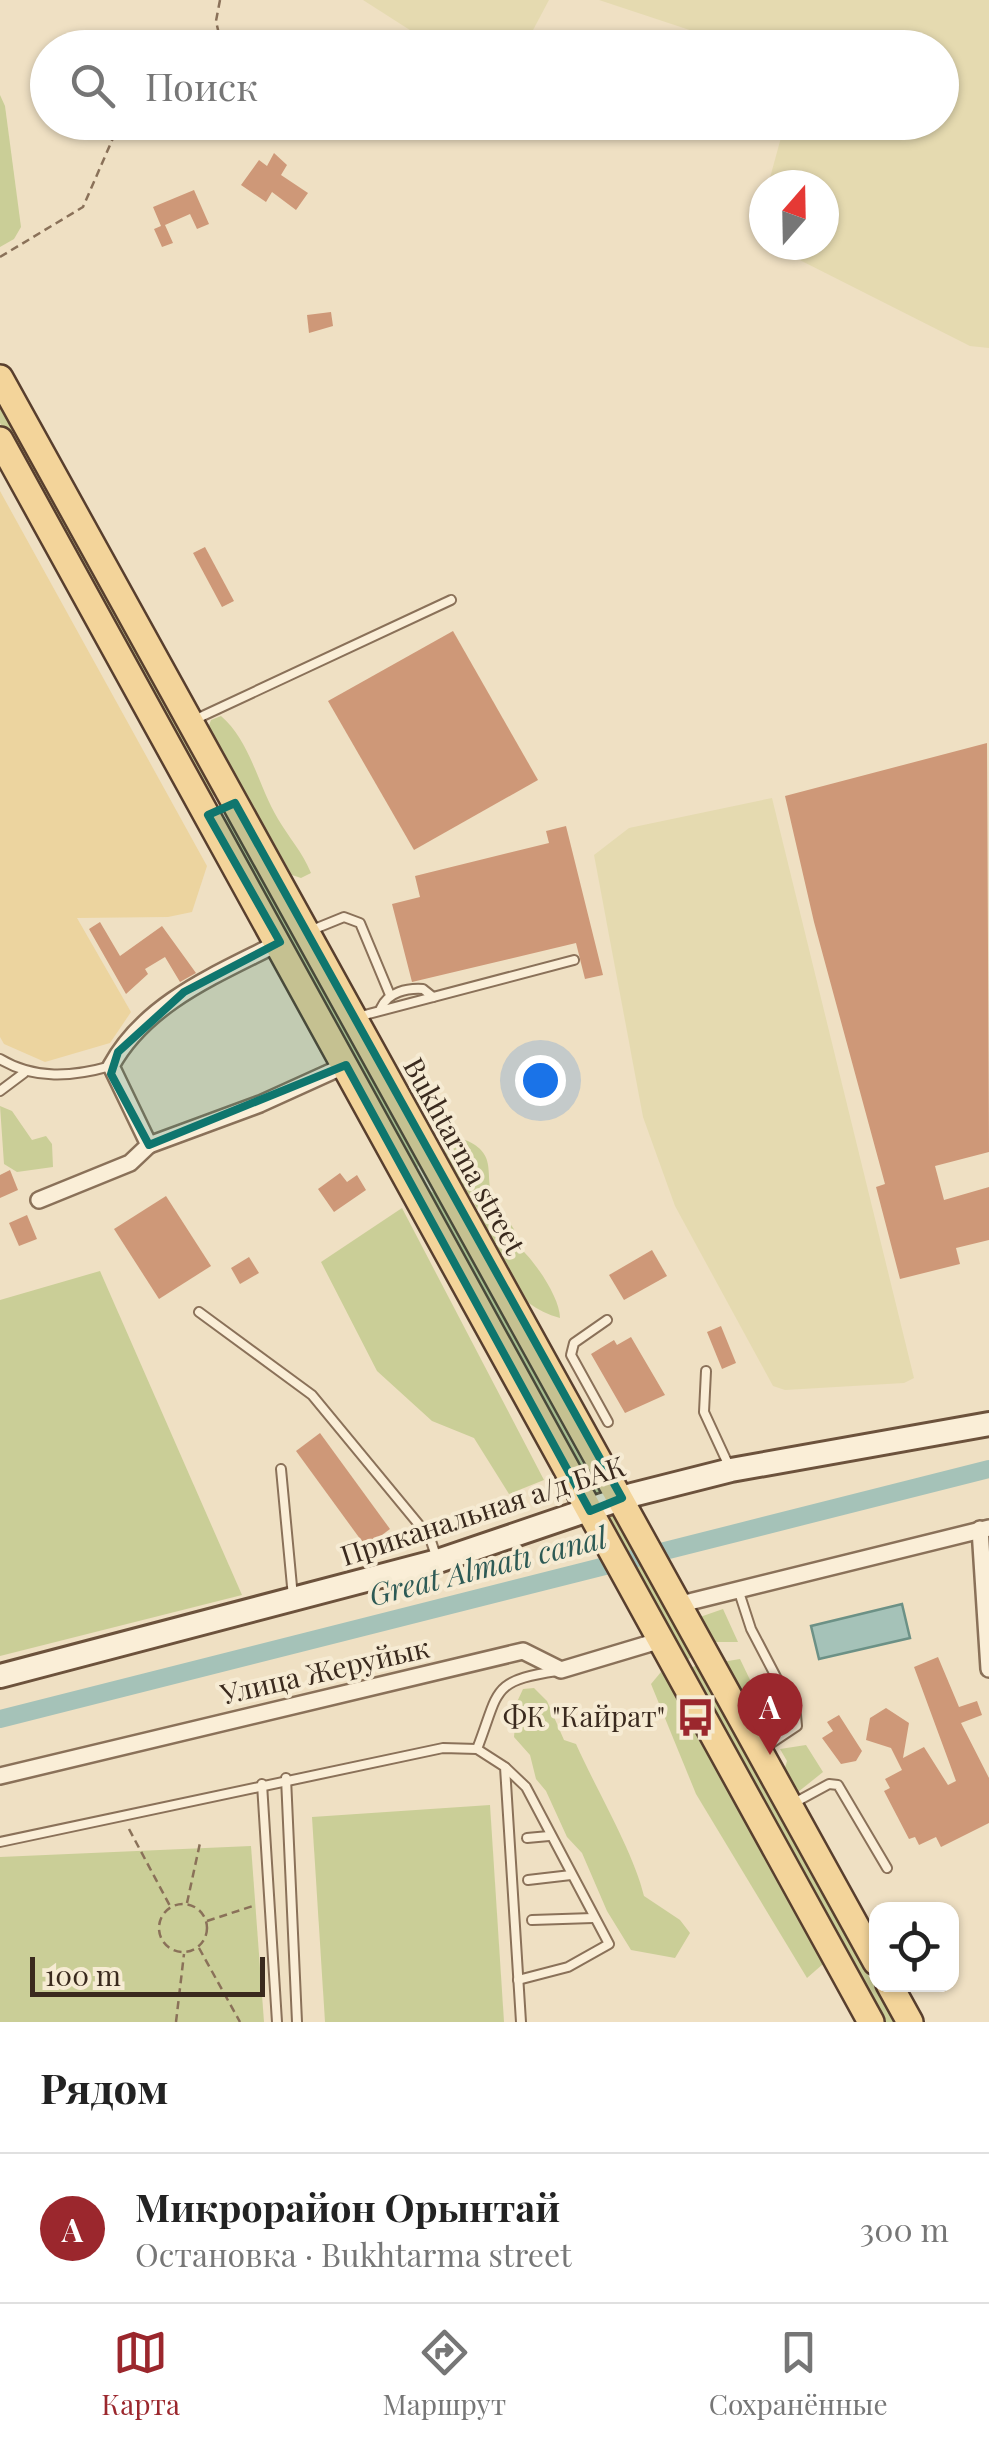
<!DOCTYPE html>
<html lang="ru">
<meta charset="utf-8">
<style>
body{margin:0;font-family:"Playfair Display",serif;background:#f6f6f6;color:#222}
.controls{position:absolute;right:30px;bottom:30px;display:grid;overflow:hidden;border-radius:20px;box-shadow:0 2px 8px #0004}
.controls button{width:90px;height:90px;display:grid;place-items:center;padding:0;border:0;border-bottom:2px solid #e0e0e0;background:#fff;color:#222;font:50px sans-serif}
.compass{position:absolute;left:749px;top:170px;width:90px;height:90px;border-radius:50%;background:#fff;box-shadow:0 2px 8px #0004;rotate:20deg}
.scale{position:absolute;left:30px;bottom:25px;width:235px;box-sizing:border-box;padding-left:10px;border:5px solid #3a2a1e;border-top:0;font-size:28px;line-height:35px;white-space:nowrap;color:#3a2a1e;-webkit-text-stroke:8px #f6ebd3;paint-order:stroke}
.you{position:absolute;left:540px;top:1080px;width:35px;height:35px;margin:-25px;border:8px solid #fff;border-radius:50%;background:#1a73e8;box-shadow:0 0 0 15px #1a73e833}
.badge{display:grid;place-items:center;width:65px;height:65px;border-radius:50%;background:#9b272d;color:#fff;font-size:32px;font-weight:700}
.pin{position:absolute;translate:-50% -82px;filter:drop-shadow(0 2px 5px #0008)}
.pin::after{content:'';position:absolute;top:52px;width:35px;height:30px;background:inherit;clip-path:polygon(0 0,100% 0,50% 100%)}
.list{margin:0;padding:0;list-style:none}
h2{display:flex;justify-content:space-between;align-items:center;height:130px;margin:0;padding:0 40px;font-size:42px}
h2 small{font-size:32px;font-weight:400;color:#767676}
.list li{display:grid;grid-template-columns:65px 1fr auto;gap:30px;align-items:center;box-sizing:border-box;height:150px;padding:0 40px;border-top:2px solid #e0e0e0}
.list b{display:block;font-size:38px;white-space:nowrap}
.list p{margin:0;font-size:32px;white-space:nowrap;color:#767676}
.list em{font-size:32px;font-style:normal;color:#767676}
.icon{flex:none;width:55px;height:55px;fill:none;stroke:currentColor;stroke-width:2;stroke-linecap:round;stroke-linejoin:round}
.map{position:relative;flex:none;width:989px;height:2022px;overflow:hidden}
.search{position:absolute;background:#fff;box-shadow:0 2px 8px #0004;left:30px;right:30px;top:30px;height:110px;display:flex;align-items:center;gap:25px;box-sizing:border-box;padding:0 35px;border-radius:55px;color:#767676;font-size:38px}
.sheet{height:280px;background:#fff}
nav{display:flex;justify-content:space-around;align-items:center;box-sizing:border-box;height:140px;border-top:2px solid #e0e0e0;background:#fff;font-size:28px;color:#767676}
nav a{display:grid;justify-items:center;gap:5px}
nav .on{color:#9b272d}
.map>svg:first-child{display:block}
.farmland{fill:#e5dab0}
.green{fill:#cace97}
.sand{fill:#ecd49f}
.water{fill:#a5c2b8;stroke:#6c9186;stroke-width:2.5}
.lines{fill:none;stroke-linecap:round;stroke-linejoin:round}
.canal{stroke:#a5c2b8;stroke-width:18}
.building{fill:#ce9878}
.lane-casing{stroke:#8a7159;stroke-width:12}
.street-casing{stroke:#8a7159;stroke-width:20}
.secondary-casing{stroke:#6c523c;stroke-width:28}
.primary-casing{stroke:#583f2e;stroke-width:30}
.path{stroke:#8a7159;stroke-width:2.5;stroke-dasharray:8 5;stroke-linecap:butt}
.lane{stroke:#faeed7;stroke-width:8}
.street{stroke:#faeed7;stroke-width:15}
.secondary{stroke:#faeed7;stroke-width:22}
.primary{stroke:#f3d49a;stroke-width:25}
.marked{fill:#0f766e;fill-opacity:0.2;stroke:#0f766e;stroke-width:8;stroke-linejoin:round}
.labels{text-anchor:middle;stroke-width:8;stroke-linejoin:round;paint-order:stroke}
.street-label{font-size:28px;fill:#3a2a1e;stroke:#f6ebd3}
.poi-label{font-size:28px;fill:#3a2a1e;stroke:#f6ebd3;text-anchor:end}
.water-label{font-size:30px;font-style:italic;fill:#2d5a55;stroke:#f6ebd3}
</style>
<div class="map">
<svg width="989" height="2022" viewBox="0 0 989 2022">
<rect width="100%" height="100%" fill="#efe0c3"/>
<g class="farmland">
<polygon points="363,0 549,0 524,47 438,48"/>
<polygon points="599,0 989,0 989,348 970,346 770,245 824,245 824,185 768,185 785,123 942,122 942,48 741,47"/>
<polygon points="772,798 914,1378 904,1383 785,1390 773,1386 675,1206 643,1117 594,855 629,828"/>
</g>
<g class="green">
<polygon points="0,95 5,106 21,227 14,239 0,247"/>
<polygon points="0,400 215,790 213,798 205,794 0,423"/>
<path d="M221 716C251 742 258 786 278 819 289 838 302 851 311 873L301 878 292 875 208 728 211 720Z"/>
<polygon points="225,819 231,821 419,1161 418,1167 413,1166"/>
<polygon points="0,1106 12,1111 32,1140 46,1136 52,1144 53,1167 17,1172 4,1164"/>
<path d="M457 1137C501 1151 483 1172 493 1199 500 1221 517 1220 518 1246 534 1260 560 1297 560 1318 510 1305 496 1261 481 1217 475 1200 453 1174 443 1155L445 1142Z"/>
<polygon points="430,1191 438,1195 572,1444 693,1656 683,1663"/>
<polygon points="402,1208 544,1480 509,1494 474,1438 432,1421 377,1371 321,1262"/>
<polygon points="100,1271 242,1595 0,1656 0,1300"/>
<polygon points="723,1609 738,1642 711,1642 700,1617"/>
<polygon points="740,1659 775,1732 759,1739 722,1662"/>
<polygon points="697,1665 894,2022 885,2022 689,1669"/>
<polygon points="661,1672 675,1681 825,1948 823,1964 807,1978 696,1794 651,1684"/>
<path d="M534 1688 547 1701 564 1740 576 1744C596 1789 634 1853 644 1896L680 1920 690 1933 675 1958 631 1950 607 1911 582 1853 567 1837 546 1791 536 1779 530 1755 514 1737 517 1702 523 1689Z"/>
<polygon points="806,1745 823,1772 793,1796 783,1774 787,1761 780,1749"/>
<polygon points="490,1805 504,2022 325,2022 312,1817"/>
<polygon points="251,1846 264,2022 0,2022 0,1857"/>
</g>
<polygon class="sand" points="0,491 207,866 192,912 168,917 77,918 131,1012 110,1043 45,1062 4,1044 0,1037"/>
<polygon class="water" points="902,1604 910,1638 819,1659 811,1626"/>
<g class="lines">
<polyline class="canal" points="0,1719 989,1469"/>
</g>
<g class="building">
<polygon points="274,153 287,165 281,175 308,193 296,210 272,192 266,202 241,185 259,160 267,166"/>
<polygon points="194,190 209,224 197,229 190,214 165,225 173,243 162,247 154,229 161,226 153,207"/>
<polygon points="331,312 333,326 309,333 307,315"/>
<polygon points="205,547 234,601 222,607 193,553"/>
<polygon points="453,631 538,780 414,850 328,701"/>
<polygon points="987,743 989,1152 935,1166 944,1200 989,1187 989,1240 956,1248 960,1264 900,1279 876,1187 885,1184 814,922 785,796"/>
<polygon points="566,826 603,975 585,979 576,943 412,982 392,904 420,897 415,876 549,843 546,831"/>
<polygon points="100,922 120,956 162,926 196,973 180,982 165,957 145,969 148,974 126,994 89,929"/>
<polygon points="10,1170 18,1190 0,1198 0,1175"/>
<polygon points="340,1173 347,1182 357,1175 366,1190 334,1212 318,1189"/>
<polygon points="166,1196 211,1266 159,1299 114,1229"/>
<polygon points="27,1215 37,1239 19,1246 9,1223"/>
<polygon points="652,1250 667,1276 624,1300 609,1275"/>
<polygon points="249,1257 259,1273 240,1284 231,1268"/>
<polygon points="721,1326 736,1363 722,1369 707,1332"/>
<polygon points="631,1337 665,1395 625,1413 591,1354 614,1340 617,1345"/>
<polygon points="320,1433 390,1529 366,1547 296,1451"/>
<polygon points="938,1657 959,1707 977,1701 982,1715 961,1723 989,1778 989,1823 941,1847 936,1837 919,1845 915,1837 909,1839 884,1791 890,1788 885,1779 902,1770 891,1748 866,1740 870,1718 886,1708 909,1723 903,1758 924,1747 948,1785 956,1781 914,1667"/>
<polygon points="839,1715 862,1751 856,1761 841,1764 822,1738 833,1731 827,1722"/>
</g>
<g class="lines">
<defs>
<g id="lane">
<polyline points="194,720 451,600"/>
<polyline points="312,930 344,917 360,923 390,995"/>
<path d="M381 1008C388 992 407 988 423 989L433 997"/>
<polyline points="357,1017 574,960"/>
<path d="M0 1059C35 1080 72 1077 111 1066"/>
<polyline points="0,1091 24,1073"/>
<polyline points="199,1312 312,1395 430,1538 436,1556"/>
<polyline points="607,1320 574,1343 571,1355 608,1422"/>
<polyline points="706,1371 704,1412 729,1466"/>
<polyline points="281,1469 293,1597"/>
<polyline points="738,1589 751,1629 796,1715 797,1726 764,1748"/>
<path d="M477 1749C500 1690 490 1681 557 1671"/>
<polyline points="506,1768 526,1787 609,1944 568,1967 518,1980"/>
<polyline points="286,1778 297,2022"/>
<polyline points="262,1784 277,2022"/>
<polyline points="794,1803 829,1784 838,1785 887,1868"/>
<polyline points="527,1838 549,1836"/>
<polyline points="0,1842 443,1748 477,1749 505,1767 521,2022"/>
<polyline points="528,1880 571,1875"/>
<polyline points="532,1920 593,1918"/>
</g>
<g id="street">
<polyline points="149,1145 260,1104 346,1065"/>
<path d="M39 1200 130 1163 149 1145 111 1066C146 1002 218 974 280 942"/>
<polyline points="980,1529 989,1669"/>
<polyline points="677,1605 989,1528"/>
<polyline points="0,1776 523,1651 561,1670 658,1641"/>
</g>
<polyline id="secondary" points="0,1676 438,1561 632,1495 731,1470 989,1424"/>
<g id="primary">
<polyline points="0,378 876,1962"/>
<polyline points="0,440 871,2022"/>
<polyline points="889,1984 910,2022"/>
</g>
</defs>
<use href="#lane" class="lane-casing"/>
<use href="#street" class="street-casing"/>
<use href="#secondary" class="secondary-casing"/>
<use href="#primary" class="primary-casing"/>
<g class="path">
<polyline points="220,0 216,21 222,48"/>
<polyline points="0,257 83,207 120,122"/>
<polyline points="129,1829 170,1906"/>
<polyline points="187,1903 200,1843"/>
<circle cx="183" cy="1928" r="24"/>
<polyline points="207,1921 256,1905"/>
<polyline points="199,1948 240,2022"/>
<polyline points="176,2022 184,1954"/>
</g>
<use href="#lane" class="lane"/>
<use href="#street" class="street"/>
<use href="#secondary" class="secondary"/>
<use href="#primary" class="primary"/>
</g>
<path class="marked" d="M235 803 622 1498 590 1511 346 1065 149 1145 111 1074 118 1052 184 992 280 942 208 815Z"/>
<defs>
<symbol id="bus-bare" viewBox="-9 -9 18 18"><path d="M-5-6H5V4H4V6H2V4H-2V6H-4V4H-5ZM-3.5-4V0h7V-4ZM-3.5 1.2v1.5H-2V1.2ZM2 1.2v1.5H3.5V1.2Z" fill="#9b272d" stroke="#f6ebd3" stroke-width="2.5" paint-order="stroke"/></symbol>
</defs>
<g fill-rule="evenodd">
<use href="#bus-bare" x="668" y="1690" width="55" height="55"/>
</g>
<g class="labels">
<g class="street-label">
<text transform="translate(464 1156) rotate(61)" y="10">Bukhtarma street</text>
<text transform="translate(483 1511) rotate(-18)" y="10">Приканальная а/д БАК</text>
<text transform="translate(325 1671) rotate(-13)" y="10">Улица Жеруйык</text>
</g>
<g class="poi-label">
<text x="665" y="1727">ФК "Кайрат"</text>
</g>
<g class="water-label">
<text transform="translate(488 1567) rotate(-14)" y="10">Great Almatı canal</text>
</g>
</g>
</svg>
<div class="controls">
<button><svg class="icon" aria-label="locate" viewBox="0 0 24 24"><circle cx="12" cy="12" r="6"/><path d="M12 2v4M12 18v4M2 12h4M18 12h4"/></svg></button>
</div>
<svg class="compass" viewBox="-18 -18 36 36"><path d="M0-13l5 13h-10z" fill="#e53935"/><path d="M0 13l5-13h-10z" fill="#767676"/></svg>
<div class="scale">100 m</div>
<div class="you"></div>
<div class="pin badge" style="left:770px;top:1755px">A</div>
<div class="search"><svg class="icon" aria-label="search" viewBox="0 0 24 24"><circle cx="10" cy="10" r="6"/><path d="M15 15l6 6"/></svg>Поиск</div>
</div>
<section class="sheet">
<h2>Рядом<small></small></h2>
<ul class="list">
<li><span class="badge">A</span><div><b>Микрорайон Орынтай</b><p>Остановка · Bukhtarma street</p></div><em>300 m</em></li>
</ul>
</section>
<nav>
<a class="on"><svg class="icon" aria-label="map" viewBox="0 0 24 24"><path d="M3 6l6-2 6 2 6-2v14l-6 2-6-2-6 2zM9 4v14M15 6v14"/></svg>Карта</a>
<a><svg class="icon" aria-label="directions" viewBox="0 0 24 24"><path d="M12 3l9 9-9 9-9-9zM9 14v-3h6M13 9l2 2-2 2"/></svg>Маршрут</a>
<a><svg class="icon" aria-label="saved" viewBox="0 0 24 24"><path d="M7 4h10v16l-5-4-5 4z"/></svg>Сохранённые</a>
</nav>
